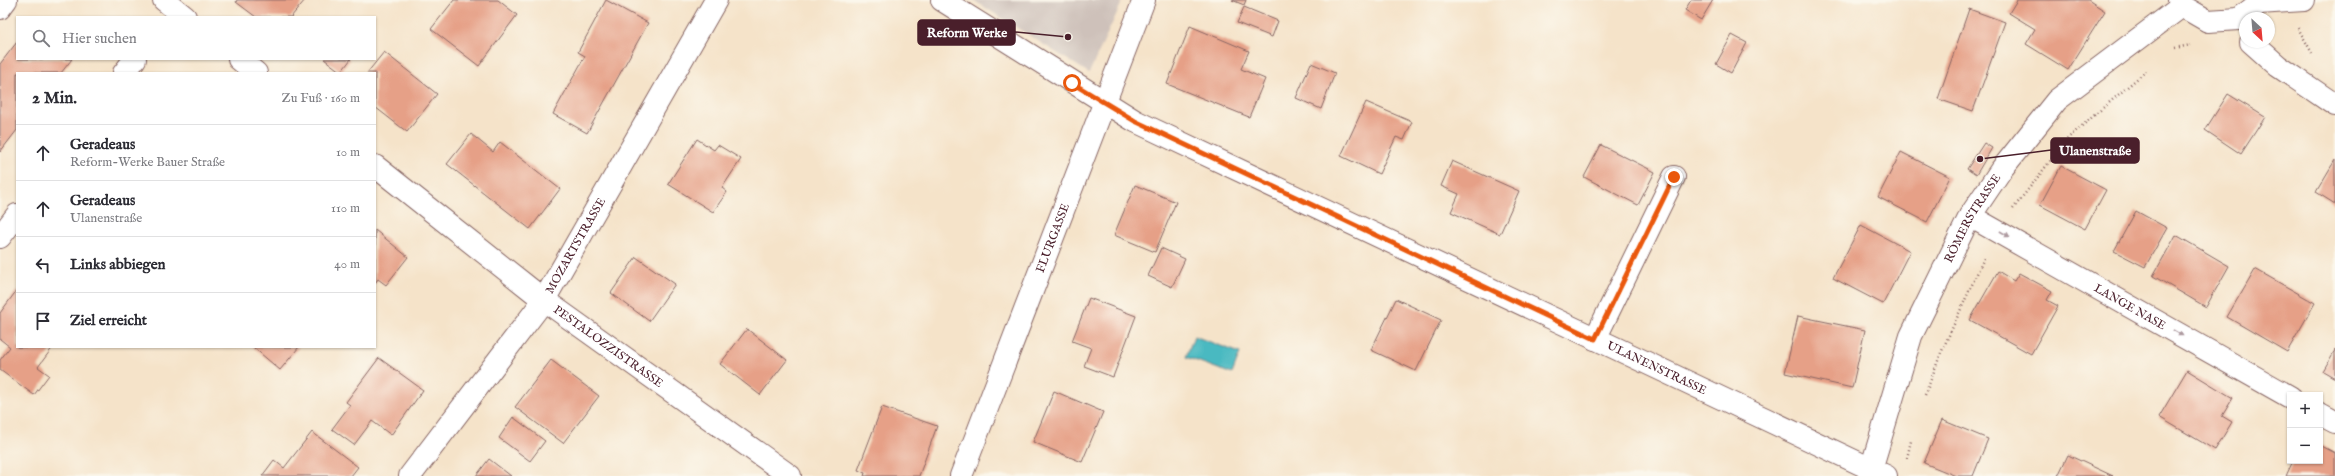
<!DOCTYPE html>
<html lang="de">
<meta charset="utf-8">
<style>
body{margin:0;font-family:"IM FELL English",serif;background:#f7f7f7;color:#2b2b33}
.controls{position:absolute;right:12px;bottom:12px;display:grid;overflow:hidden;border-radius:0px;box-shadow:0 1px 3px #0004}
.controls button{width:36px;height:36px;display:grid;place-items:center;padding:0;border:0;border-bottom:1px solid #e1e1e2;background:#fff;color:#2b2b33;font:20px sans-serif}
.compass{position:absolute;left:2239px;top:12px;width:36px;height:36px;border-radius:50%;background:#fff;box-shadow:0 1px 3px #0004;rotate:154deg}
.stop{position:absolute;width:12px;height:12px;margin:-9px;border:3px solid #ea580c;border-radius:50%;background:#fff}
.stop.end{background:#ea580c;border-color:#fff;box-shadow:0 1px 4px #0008}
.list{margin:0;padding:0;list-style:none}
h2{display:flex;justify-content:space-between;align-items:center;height:52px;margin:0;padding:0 16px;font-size:17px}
h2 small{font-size:13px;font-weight:400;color:#7c7c81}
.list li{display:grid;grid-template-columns:26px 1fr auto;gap:12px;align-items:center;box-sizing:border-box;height:56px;padding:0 16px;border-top:1px solid #e1e1e2}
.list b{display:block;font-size:15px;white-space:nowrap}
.list p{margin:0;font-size:13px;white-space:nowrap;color:#7c7c81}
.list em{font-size:13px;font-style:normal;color:#7c7c81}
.icon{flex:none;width:22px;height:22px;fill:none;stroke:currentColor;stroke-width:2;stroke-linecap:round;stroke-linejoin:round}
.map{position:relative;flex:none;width:2335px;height:476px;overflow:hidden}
.search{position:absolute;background:#fff;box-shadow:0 1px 3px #0004;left:16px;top:16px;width:360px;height:44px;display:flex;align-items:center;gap:10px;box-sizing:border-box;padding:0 14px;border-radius:0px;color:#7c7c81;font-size:15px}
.panel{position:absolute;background:#fff;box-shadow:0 1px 3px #0004;left:16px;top:72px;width:360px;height:276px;border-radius:0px}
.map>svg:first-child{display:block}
.industrial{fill:#cec1ba}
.water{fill:#4ab9c1;stroke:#4a6c76}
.building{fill:#e6a087}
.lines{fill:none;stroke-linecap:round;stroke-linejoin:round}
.minor-casing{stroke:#866462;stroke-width:24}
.major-casing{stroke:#866462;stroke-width:24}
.path{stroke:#866462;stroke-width:2.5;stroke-dasharray:1 3;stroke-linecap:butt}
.minor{stroke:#fff;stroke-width:22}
.major{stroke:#fff;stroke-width:22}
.oneway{fill:#ae9aa0}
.route{stroke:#ea580c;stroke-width:5}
.labels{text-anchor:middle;stroke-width:4;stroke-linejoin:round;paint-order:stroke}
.street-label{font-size:12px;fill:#4a1f2b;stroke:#fbf7ec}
.leader{fill:none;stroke:#4a1f2b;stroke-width:1.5}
.callout-dot{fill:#4a1f2b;stroke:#fbf7ec;stroke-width:1.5}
.callout{fill:#4a1f2b;stroke:#4a1f2b;stroke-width:1.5}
.callout-label{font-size:13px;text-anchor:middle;font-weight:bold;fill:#fff}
</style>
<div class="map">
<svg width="2335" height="476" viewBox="0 0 2335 476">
<rect width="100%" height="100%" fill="#fbf7ec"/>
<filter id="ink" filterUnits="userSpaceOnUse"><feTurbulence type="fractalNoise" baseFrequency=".025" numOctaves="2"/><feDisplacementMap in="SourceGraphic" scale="8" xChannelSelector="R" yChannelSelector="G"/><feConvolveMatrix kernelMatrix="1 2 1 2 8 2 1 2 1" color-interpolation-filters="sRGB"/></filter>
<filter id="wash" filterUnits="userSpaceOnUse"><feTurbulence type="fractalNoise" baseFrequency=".012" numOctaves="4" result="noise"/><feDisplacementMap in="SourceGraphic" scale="16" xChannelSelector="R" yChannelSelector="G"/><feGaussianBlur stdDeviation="0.9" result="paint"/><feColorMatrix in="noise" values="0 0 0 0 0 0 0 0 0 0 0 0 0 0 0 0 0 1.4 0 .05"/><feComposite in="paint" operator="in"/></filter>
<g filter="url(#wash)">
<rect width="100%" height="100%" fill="#f5e3c9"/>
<polygon class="industrial" points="973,0 1123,0 1089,73"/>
<polygon class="water" points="1194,336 1240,353 1232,374 1186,357"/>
<g id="blocks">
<g class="building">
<polygon points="237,0 305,0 291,17 256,17 236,2"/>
<polygon points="454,0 498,0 517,15 479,66 431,29"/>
<polygon points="606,0 648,23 587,133 553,114 585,56 578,52"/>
<polygon points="1232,0 1246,0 1244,5"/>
<polygon points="1691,0 1713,0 1701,20 1685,10"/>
<polygon points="2017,0 2088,0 2105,11 2068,70 2026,44 2035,29 2009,13"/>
<polygon points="1244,7 1278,21 1272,37 1237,23"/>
<polygon points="1969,9 2005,22 1973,111 1938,99"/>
<polygon points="1190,26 1249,51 1241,69 1265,79 1249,117 1167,84"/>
<polygon points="1732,35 1747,43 1731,73 1716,64"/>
<polygon points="17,42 17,59 72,59 61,73 17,73 17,130 0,152 0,64"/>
<polygon points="384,52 437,94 407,132 375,107 375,73 367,73"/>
<polygon points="324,59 351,59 341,72"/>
<polygon points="1311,63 1335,73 1321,109 1296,98"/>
<polygon points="2228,94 2265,117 2241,154 2205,130"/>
<polygon points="1366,102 1412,122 1404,140 1396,137 1379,174 1341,156"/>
<polygon points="471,134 493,152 500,142 560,189 530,229 447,164"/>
<polygon points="697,139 714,150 718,145 741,159 722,188 727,192 713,212 668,184"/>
<polygon points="1984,143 1992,148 1976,175 1967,169"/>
<polygon points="1601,145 1655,172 1638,205 1584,177"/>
<polygon points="1901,152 1950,177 1927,222 1878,197"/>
<polygon points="2335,160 2335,204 2316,192"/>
<polygon points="1452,161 1519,191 1500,234 1451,212 1459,194 1441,186"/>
<polygon points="2061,166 2106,190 2085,229 2040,205"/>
<polygon points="1135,185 1176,202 1155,252 1114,235"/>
<polygon points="2136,211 2167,228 2145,267 2114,251"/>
<polygon points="1861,225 1910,251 1883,304 1833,278"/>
<polygon points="375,230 408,257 386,285 378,279 375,283"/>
<polygon points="2176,235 2229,266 2206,307 2153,276"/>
<polygon points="1161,248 1185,259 1172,287 1148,276"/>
<polygon points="636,257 675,284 649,321 611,293"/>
<polygon points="2255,269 2315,303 2287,352 2227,317"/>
<polygon points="1998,271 2014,281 2019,273 2052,291 2047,300 2058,306 2031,354 1970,320"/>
<polygon points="17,290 17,347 53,347 38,367 49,375 34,395 0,370 0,360 10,347 0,339 0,313"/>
<polygon points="1089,298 1136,316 1113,377 1084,366 1091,348 1072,341"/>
<polygon points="1396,299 1441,320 1416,371 1371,350"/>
<polygon points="1798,316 1865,330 1852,388 1785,373"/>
<polygon points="747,329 787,360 760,395 720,364"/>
<polygon points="253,347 299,347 280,370"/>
<polygon points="2335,350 2335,378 2323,371"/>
<polygon points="379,358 423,390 391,435 372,421 354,445 332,429 350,405 346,402"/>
<polygon points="551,360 599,396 563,443 515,407"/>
<polygon points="2187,370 2233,398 2222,416 2232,422 2215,450 2159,417"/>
<polygon points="1054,391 1103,412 1082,462 1033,442"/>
<polygon points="882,407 937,426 919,476 864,476 865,473 858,470"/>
<polygon points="513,417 545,441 530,461 499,438"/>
<polygon points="1942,420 1988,439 1973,476 1956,476 1924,463"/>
<polygon points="312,432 358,467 351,476 262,476 274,460 284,468"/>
<polygon points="2320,445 2335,453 2335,476 2286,476 2293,461 2320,461"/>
<polygon points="2068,455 2113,476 2058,476"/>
<polygon points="489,459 511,476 476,476"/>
</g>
</g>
</g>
<g filter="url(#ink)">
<use href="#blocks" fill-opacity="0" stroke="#866462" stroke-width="1"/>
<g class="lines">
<defs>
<g id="minor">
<polyline points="164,0 185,17"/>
<path id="s1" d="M942 0 1135 121 1886 476"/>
<polyline points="2259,3 2304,0"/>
<polyline points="0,8 6,0"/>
<polyline points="2251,42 2278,66 2335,105"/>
<polyline points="239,59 256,73"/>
<polyline points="124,73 135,59"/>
<path id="s2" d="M375 166 544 300 790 476"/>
<path id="s3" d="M1970 216 2290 397"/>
<polyline points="0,237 17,215"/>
<polyline points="1595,339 1674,177"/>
<polyline points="2320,414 2335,422"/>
<path id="s4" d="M410 476 544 300 716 0"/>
<path id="s5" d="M961 476 1144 0"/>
</g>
<g id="major">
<polyline points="2179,0 2182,6 2208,21 2239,19 2259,3 2260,0"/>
<path id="s6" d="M1869 476 1911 336 1970 216 2001 170 2057 100 2182 6"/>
</g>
</defs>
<use href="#minor" class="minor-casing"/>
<use href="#major" class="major-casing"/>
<g class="path">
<polyline points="2298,28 2312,53"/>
<polyline points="2175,48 2191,45"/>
<polyline points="2013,209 2068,138 2146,71"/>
<polyline points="1925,395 1941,353 1985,256"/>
<polyline points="1907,458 1911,441"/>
</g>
<use href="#minor" class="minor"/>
<use href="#major" class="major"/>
</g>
<defs><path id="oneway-solid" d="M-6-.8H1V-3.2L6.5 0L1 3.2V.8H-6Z"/></defs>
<g class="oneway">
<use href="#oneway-solid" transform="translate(2005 234) rotate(30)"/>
<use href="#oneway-solid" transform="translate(2178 333) rotate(30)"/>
</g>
</g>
<g class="lines" filter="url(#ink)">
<polyline class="route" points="1072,83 1135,121 1595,339 1674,177"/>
</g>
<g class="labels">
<g class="street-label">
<text dy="4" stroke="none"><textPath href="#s6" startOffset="279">RÖMERSTRASSE</textPath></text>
<text dy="4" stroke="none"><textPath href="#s5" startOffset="255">FLURGASSE</textPath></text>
<text dy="4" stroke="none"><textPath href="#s4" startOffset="284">MOZARTSTRASSE</textPath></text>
<text dy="4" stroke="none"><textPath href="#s3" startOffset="184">LANGE NASE</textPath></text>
<text dy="4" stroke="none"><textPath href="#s2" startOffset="295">PESTALOZZISTRASSE</textPath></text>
<text dy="4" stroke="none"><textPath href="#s1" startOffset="805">ULANENSTRASSE</textPath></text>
</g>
</g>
<path class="leader" d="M1068 37L1015 32M1980 159L2051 150"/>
<g class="callout-dot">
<circle cx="1068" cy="37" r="4"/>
<circle cx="1980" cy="159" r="4"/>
</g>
<g class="callout">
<rect x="918" y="20" width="97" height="25" rx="4"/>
<rect x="2051" y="138" width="88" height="25" rx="4"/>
</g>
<g class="callout-label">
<text x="967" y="37">Reform Werke</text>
<text x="2095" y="155">Ulanenstraße</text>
</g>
</svg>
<div class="controls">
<button>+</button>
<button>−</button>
</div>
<svg class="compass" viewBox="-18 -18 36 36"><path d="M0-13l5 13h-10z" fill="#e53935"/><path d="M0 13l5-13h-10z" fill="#7c7c81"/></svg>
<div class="stop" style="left:1072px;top:83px"></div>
<div class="stop end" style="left:1674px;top:177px"></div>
<div class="search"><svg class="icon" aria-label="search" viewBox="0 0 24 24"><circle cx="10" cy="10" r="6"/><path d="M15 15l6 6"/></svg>Hier suchen</div>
<section class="panel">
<h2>2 Min.<small>Zu Fuß · 160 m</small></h2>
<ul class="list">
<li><svg class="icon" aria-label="ahead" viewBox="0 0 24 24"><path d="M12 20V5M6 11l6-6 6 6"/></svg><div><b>Geradeaus</b><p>Reform-Werke Bauer Straße</p></div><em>10 m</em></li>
<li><svg class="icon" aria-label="ahead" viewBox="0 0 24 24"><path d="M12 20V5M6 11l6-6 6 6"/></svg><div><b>Geradeaus</b><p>Ulanenstraße</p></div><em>110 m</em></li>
<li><svg class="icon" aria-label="left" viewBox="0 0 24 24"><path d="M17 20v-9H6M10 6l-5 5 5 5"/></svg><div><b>Links abbiegen</b></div><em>40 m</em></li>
<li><svg class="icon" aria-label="arrive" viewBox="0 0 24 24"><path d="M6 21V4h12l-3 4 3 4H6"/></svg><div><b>Ziel erreicht</b></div></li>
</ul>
</section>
</div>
